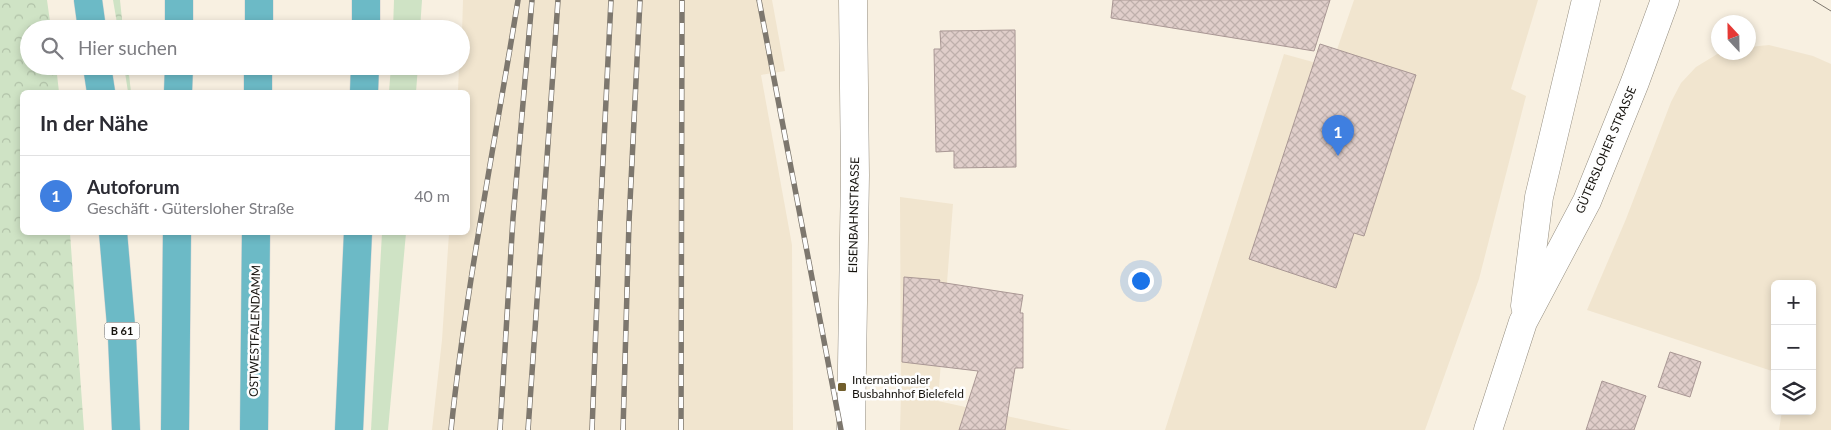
<!DOCTYPE html>
<html lang="de">
<meta charset="utf-8">
<style>
body{margin:0;font-family:Lato,sans-serif;background:#f2f2f3;color:#2b2b33}
.controls{position:absolute;right:15px;bottom:15px;display:grid;overflow:hidden;border-radius:8px;box-shadow:0 2px 8px #0003}
.controls button{width:45px;height:45px;display:grid;place-items:center;padding:0;border:0;border-bottom:1px solid #e1e1e2;background:#fff;color:#2b2b33;font:25px sans-serif}
.compass{position:absolute;left:1711px;top:15px;width:45px;height:45px;border-radius:50%;background:#fff;box-shadow:0 2px 8px #0003;rotate:338deg}
.you{position:absolute;left:1140px;top:280px;width:18px;height:18px;margin:-12px;border:4px solid #fff;border-radius:50%;background:#1a73e8;box-shadow:0 0 0 8px #1a73e833}
.badge{display:grid;place-items:center;width:32px;height:32px;border-radius:50%;background:#1a73e8;color:#fff;font-size:16px;font-weight:700}
.pin{position:absolute;translate:-50% -41px;filter:drop-shadow(0 1px 2px #0008)}
.pin::after{content:'';position:absolute;top:26px;width:18px;height:15px;background:inherit;clip-path:polygon(0 0,100% 0,50% 100%)}
.list{margin:0;padding:0;list-style:none}
h2{display:flex;justify-content:space-between;align-items:center;height:65px;margin:0;padding:0 20px;font-size:21px}
h2 small{font-size:16px;font-weight:400;color:#7c7c81}
.list li{display:grid;grid-template-columns:32px 1fr auto;gap:15px;align-items:center;box-sizing:border-box;height:80px;padding:0 20px;border-top:1px solid #e1e1e2}
.list b{display:block;font-size:19px;white-space:nowrap}
.list p{margin:0;font-size:16px;white-space:nowrap;color:#7c7c81}
.list em{font-size:16px;font-style:normal;color:#7c7c81}
.icon{flex:none;width:28px;height:28px;fill:none;stroke:currentColor;stroke-width:2;stroke-linecap:round;stroke-linejoin:round}
.map{position:relative;flex:none;width:1831px;height:430px;overflow:hidden}
.search{position:absolute;background:#fff;box-shadow:0 2px 8px #0003;left:20px;top:20px;width:450px;height:55px;display:flex;align-items:center;gap:12px;box-sizing:border-box;padding:0 18px;border-radius:28px;color:#7c7c81;font-size:19px}
.panel{position:absolute;background:#fff;box-shadow:0 2px 8px #0003;left:20px;top:90px;width:450px;height:145px;border-radius:8px}
.map>svg:first-child{display:block}
.built{fill:#f1e5cf}
.green{fill:#cfe3c5}
.forest{fill:url(#forest-crowns)}
.building{fill:url(#building-cross-hatch);stroke:#a99794}
.lines{fill:none;stroke-linecap:round;stroke-linejoin:round}
.minor-casing{stroke:#958e80;stroke-width:29}
.tertiary-casing{stroke:#958e80;stroke-width:29}
.trunk-casing{stroke:#d5d4d3;stroke-width:29}
.minor{stroke:#fff;stroke-width:28}
.tertiary{stroke:#fff;stroke-width:28}
.trunk{stroke:#6cbac6;stroke-width:28}
.tram{stroke:#7d776e;stroke-width:1}
.rail-casing{stroke:#7d776e;stroke-width:5.5}
.rail{stroke:#fefefe;stroke-width:4;stroke-dasharray:11;stroke-linecap:butt}
.poi-dot{fill:#715e2c;stroke:#fefefe;stroke-width:2}
.labels{text-anchor:middle;stroke-width:5;stroke-linejoin:round;paint-order:stroke}
.shield{fill:#fefefe;stroke:#5b5955;stroke-width:1}
.shield-label{font-size:11px;font-weight:bold;fill:#15120d}
.street-label{font-size:12px;fill:#15120d;stroke:#fefefe}
.poi-label{font-size:12px;fill:#15120d;stroke:#fefefe;text-anchor:start}
</style>
<div class="map">
<svg width="1831" height="430" viewBox="0 0 1831 430">
<defs>
<pattern id="forest-crowns" width="20" height="18" patternUnits="userSpaceOnUse" patternTransform="scale(1.25)"><rect width="20" height="18" fill="#cfe3c5"/><path d="M2 6a3 3 0 1 1 6 0M12 15a3 3 0 1 1 6 0" fill="none" stroke="#b1c2a8"/></pattern>
<pattern id="building-cross-hatch" width="8" height="8" patternUnits="userSpaceOnUse" patternTransform="scale(1.25)"><rect width="8" height="8" fill="#e0ceca"/><path d="M0 0l8 8M0 8l8-8" fill="none" stroke="#bfb0ac"/></pattern>
</defs>
<rect width="100%" height="100%" fill="#f8f0e1"/>
<g class="built">
<polygon points="463,0 772,0 785,71 761,75 792,245 793,430 432,430 442,340 449,233 468,232 468,92 458,92 459,66 461,66"/>
<polygon points="1354,0 1538,0 1511,89 1526,96 1479,279 1425,430 1165,430 1284,54 1331,67"/>
<polygon points="1769,45 1813,56 1831,64 1831,430 1779,430 1782,411 1812,411 1812,284 1775,284 1775,372 1587,310 1626,219 1671,102 1681,83 1696,67 1719,53 1748,52 1749,47"/>
<polygon points="900,197 953,204 938,401 1071,430 900,430 901,396"/>
</g>
<g class="green">
<polygon points="394,0 422,0 420,29 393,29"/>
<polygon points="391,66 418,66 416,92 389,92"/>
<polygon points="382,233 406,233 388,430 371,430"/>
</g>
<g class="forest">
<polygon points="0,0 47,0 51,29 29,29 29,66 56,66 59,92 22,92 22,232 70,233 84,430 0,430"/>
<polygon points="113,0 120,0 123,29 118,29"/>
<polygon points="124,66 128,66 131,92 128,92"/>
</g>
<g class="building">
<polygon points="1113,0 1330,0 1314,51 1111,18"/>
<polygon points="1015,30 1016,167 954,168 954,151 936,152 934,49 941,49 940,31"/>
<polygon points="1320,44 1416,75 1364,236 1354,233 1336,288 1249,259"/>
<polygon points="904,277 940,280 939,282 1023,295 1020,313 1023,313 1023,368 1015,368 1005,430 959,430 978,371 902,362"/>
<polygon points="1670,352 1701,362 1690,397 1658,387"/>
<polygon points="1602,381 1646,396 1634,430 1586,430"/>
</g>
<g class="lines">
<defs>
<polyline id="minor" points="851,430 855,175 853,0"/>
<g id="tertiary">
<polyline points="1525,306 1539,197 1586,0"/>
<polyline points="1488,430 1523,322 1587,201 1635,82 1665,0"/>
</g>
<g id="trunk">
<polyline points="88,0 92,29"/>
<polyline points="179,29 179,0"/>
<polyline points="259,29 259,0"/>
<polyline points="366,29 366,0"/>
<polyline points="97,66 101,92"/>
<polyline points="178,92 179,66"/>
<polyline points="258,92 258,66"/>
<polyline points="364,92 365,66"/>
<polyline points="113,232 122,337 126,430"/>
<polyline points="175,430 177,232"/>
<polyline points="254,430 256,232"/>
<polyline points="349,430 358,232"/>
</g>
</defs>
<use href="#minor" class="minor-casing"/>
<use href="#tertiary" class="tertiary-casing"/>
<use href="#trunk" class="trunk-casing"/>
<use href="#minor" class="minor"/>
<use href="#tertiary" class="tertiary"/>
<use href="#trunk" class="trunk"/>
<polyline class="tram" points="1813,0 1831,11"/>
<defs>
<g id="rail">
<polyline points="759,0 841,430"/>
<path d="M451 430C466 286 495 143 518 0"/>
<polyline points="500,430 513,218 532,0"/>
<polyline points="528,430 558,0"/>
<polyline points="592,430 600,221 611,0"/>
<polyline points="623,430 629,222 640,0"/>
<polyline points="681,430 682,0"/>
</g>
</defs>
<use href="#rail" class="rail-casing"/>
<use href="#rail" class="rail"/>
</g>
<rect class="poi-dot" x="837" y="382" width="10" height="10" rx="2.5"/>
<g class="labels">
<rect class="shield" x="104.5" y="322.5" width="35" height="17" rx="4"/>
<g class="shield-label">
<text x="122" y="335">B 61</text>
</g>
<g class="street-label">
<text transform="translate(1606 150) rotate(-67)" y="4">GÜTERSLOHER STRASSE</text>
<text transform="translate(854 215) rotate(-89)" y="4">EISENBAHNSTRASSE</text>
<text transform="translate(255 331) rotate(-89)" y="4">OSTWESTFALENDAMM</text>
</g>
<g class="poi-label">
<text x="852" y="384">Internationaler<tspan x="852" dy="14">Busbahnhof Bielefeld</tspan></text>
</g>
</g>
</svg>
<div class="controls">
<button>+</button>
<button>−</button>
<button><svg class="icon" aria-label="layers" viewBox="0 0 24 24"><path d="M12 4l9 5-9 5-9-5zM3 14l9 5 9-5"/></svg></button>
</div>
<svg class="compass" viewBox="-18 -18 36 36"><path d="M0-13l5 13h-10z" fill="#e53935"/><path d="M0 13l5-13h-10z" fill="#7c7c81"/></svg>
<div class="you"></div>
<div class="pin badge" style="left:1338px;top:156px;background:#3f7fe0">1</div>
<div class="search"><svg class="icon" aria-label="search" viewBox="0 0 24 24"><circle cx="10" cy="10" r="6"/><path d="M15 15l6 6"/></svg>Hier suchen</div>
<section class="panel">
<h2>In der Nähe<small></small></h2>
<ul class="list">
<li><span class="badge" style="background:#3f7fe0">1</span><div><b>Autoforum</b><p>Geschäft · Gütersloher Straße</p></div><em>40 m</em></li>
</ul>
</section>
</div>
